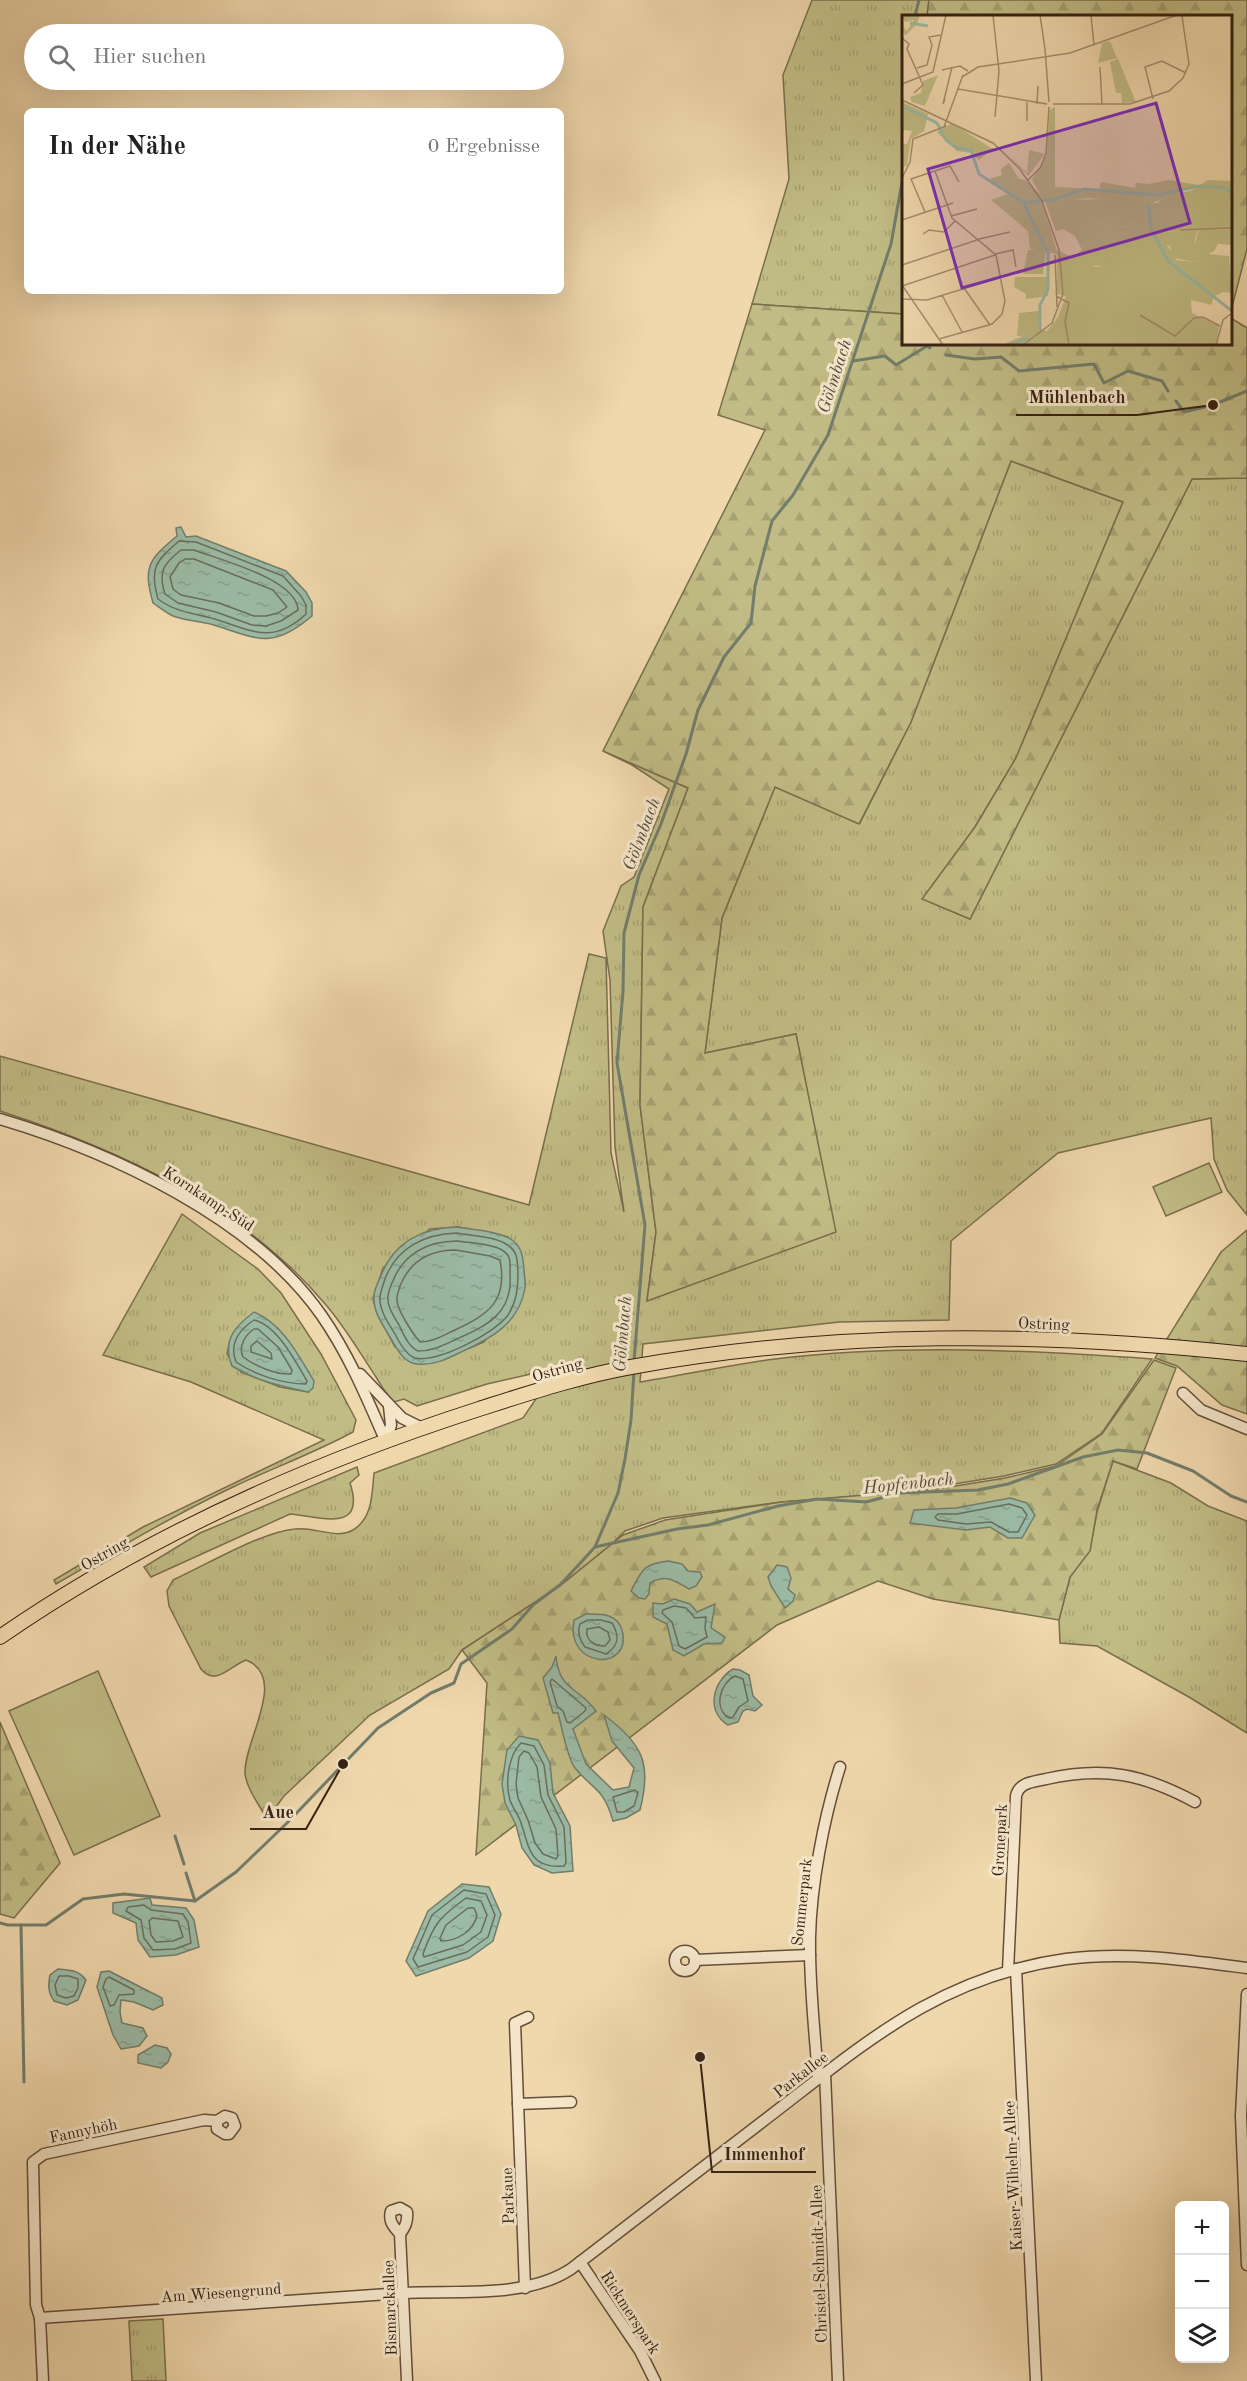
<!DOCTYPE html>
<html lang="de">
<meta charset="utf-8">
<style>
body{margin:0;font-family:"Old Standard TT",serif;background:#f6f6f6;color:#202124}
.controls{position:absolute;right:18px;bottom:18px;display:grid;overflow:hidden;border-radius:9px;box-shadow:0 6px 24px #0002}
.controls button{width:54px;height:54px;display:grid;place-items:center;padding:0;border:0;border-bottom:2px solid #e0e0e0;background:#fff;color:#202124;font:30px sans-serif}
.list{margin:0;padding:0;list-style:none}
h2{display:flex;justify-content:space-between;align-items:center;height:78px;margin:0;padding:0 24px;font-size:26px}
h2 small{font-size:20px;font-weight:400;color:#757577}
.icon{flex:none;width:33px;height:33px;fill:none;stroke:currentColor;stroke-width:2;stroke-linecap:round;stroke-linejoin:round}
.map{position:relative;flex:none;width:1247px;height:2381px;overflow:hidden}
.search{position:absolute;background:#fff;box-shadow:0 6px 24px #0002;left:24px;top:24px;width:540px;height:66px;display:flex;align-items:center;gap:15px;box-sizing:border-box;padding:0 21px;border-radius:33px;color:#757577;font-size:22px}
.panel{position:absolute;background:#fff;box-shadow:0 6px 24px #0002;left:24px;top:108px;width:540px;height:186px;border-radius:9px}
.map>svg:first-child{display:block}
.grass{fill:url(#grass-tufts);stroke:#7a6e4c;stroke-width:1.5;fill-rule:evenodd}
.forest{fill:url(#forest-firs);stroke:#7a6e4c;stroke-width:1.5}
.pitch{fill:#c1bc85;stroke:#7a6e4c;stroke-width:1.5}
.water{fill:url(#water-ripples);stroke:#727d6b;stroke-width:1.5}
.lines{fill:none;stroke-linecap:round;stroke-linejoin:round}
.shore{stroke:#686e5c;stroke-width:1.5}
.stream{stroke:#727d6b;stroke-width:3}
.minor-casing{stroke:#634e39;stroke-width:13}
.major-casing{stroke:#342012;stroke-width:16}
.minor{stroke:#f5e6ca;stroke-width:10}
.major{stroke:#f0d8ad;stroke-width:14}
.labels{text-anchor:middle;stroke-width:6;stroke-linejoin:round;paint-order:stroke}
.street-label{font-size:16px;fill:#342012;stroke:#f5e6ca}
.water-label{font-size:18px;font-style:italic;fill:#534e3e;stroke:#f5e6ca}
.inset-river{fill:none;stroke:#9bbba6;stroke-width:3}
.inset-road{fill:none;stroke:#a58e6f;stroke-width:1.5}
.view{fill:#7b2cbf;fill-opacity:0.15;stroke:#7b2cbf;stroke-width:3}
.inset-edge{fill:none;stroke:#342012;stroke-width:3}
.leader{fill:none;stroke:#342012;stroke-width:2}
.callout-dot{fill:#342012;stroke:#f5e6ca;stroke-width:2}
.callout-label{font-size:18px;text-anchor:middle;font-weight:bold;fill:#342012;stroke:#f5e6ca;stroke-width:6;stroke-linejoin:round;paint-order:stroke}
</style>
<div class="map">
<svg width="1247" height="2381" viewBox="0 0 1247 2381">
<defs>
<pattern id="grass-tufts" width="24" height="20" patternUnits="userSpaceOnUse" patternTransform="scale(1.5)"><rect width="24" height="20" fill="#c1bc85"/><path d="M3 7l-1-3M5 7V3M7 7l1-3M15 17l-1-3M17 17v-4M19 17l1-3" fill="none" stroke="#a6a172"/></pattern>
<pattern id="forest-firs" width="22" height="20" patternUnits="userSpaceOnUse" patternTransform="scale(1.5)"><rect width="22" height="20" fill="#c1bc85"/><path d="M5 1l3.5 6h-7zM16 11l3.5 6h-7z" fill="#a6a172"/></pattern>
<pattern id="water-ripples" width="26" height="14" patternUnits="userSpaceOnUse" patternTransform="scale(1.5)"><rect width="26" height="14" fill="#9bbba6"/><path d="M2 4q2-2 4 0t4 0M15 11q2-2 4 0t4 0" fill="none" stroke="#86a08e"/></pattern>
</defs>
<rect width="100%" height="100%" fill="#f0d8ad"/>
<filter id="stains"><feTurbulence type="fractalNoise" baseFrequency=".00333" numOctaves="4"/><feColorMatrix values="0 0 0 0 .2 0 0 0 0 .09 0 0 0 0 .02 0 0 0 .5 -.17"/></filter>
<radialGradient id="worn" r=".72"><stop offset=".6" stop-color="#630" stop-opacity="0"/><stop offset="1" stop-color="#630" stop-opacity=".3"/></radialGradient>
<g class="grass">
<polygon points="812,0 929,0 927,16 904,16 903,314 752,304 789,179 783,75"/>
<path d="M1011 461 1123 502 1016 758 975 827 923 899 970 919 1192 479 1247 478V1215L1227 1190 1214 1159 1211 1118 1058 1153 951 1241 949 1320 839 1322 643 1344 640 1382C684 1375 729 1365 775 1359 900 1344 1027 1350 1152 1359L1102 1433 1056 1464 1004 1476 898 1493 781 1502 663 1518 625 1531 612 1544 561 1585 462 1650 449 1669 370 1715 284 1796 267 1819C260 1806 246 1788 245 1773 244 1740 289 1677 246 1660 230 1666 216 1687 201 1669L169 1606 167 1591 173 1580C206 1565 261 1532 295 1529 314 1526 336 1540 353 1530 373 1518 372 1493 374 1473L523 1418 557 1368 487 1384 417 1406 404 1399 394 1402C387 1396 381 1385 376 1377 360 1353 345 1327 326 1305 243 1206 120 1150 0 1111V1056L529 1205 589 954 606 958 611 1153 624 1212 615 1147 610 980 603 931 621 886 634 877 669 789 632 765 603 751 688 788 643 907 640 1105 656 1232 647 1300 835 1232 796 1034 705 1053 722 918 775 787 860 823 911 722ZM458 1227 508 1237 524 1272 525 1287 484 1342 470 1348 395 1347 377 1313 373 1299 383 1268 430 1229Z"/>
<path d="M182 1214 258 1269 281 1293 321 1354 356 1420 353 1432C314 1453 273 1468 233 1487 172 1516 114 1551 56 1584L54 1580 143 1527 324 1440 191 1382 103 1355ZM254 1313 308 1392 280 1387 241 1372 227 1354C230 1334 238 1324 254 1313Z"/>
<polygon points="1113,1461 1171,1483 1208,1506 1247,1521 1247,1733 1189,1697 1097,1646 1060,1643 1059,1620 1070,1577 1090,1550 1097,1512"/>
<path d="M357 1467 359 1475 350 1483C367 1535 318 1516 290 1514L151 1577 144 1567 200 1533Z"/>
<polygon points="163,2319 166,2381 132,2381 129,2321"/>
</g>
<g class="forest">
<polygon points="929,0 1247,0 1247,249 1231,311 1230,16 927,16"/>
<polygon points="752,304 903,314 904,344 1230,344 1231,318 1247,328 1247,478 1192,479 970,919 922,899 975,827 1016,758 1123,502 1011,461 911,722 859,824 775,787 722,918 705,1053 796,1034 836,1232 647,1301 656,1232 640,1105 643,907 688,788 603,751 765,430 718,415"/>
<polygon points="1247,1230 1247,1414 1222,1405 1177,1366 1155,1358 1221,1252"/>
<polygon points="1154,1360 1176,1368 1137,1469 1113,1461 1097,1510 1090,1551 1070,1577 1059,1620 933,1599 878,1581 777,1625 476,1855 487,1683 462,1650 560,1586 623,1535 665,1520 782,1502 937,1489 1005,1478 1056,1466 1102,1434"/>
<polygon points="0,1722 60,1863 14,1918 0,1914"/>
</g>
<g class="pitch">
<polygon points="1209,1163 1222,1192 1166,1216 1153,1187"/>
<polygon points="98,1671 160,1816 74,1855 9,1711"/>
</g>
<g class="water">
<path d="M181 527 186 537 196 536 286 571 306 592 312 603V616C272 650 258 639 214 625 201 621 186 621 173 616 166 613 159 607 153 603 143 567 148 560 177 536L176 528Z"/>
<path d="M457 1227C473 1230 492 1230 507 1237 522 1244 523 1256 524 1270 524 1276 526 1283 525 1288 519 1324 490 1339 461 1352 447 1359 433 1366 417 1364 404 1363 396 1348 390 1337 383 1325 374 1313 374 1299 373 1292 377 1284 380 1278 393 1242 421 1228 457 1227Z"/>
<path d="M254 1312C284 1325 298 1355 314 1381L313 1388 308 1392C281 1386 256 1381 232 1366 222 1341 234 1327 254 1312Z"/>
<polygon points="1010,1498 1027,1503 1035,1515 1022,1538 1008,1538 990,1527 966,1530 910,1523 914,1510 956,1508"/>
<path d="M668 1561 682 1564 688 1571 700 1572 702 1577 696 1586 689 1589C674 1580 666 1574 650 1583L649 1594 645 1599 639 1598 631 1591C642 1570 643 1564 668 1561Z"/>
<polygon points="777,1565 787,1567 791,1578 788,1589 795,1595 793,1601 785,1608 771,1586 768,1577"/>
<polygon points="674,1599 690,1604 697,1612 715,1604 711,1628 725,1637 722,1643 704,1644 684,1656 673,1650 667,1624 653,1617 653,1603 663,1604"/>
<path d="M586 1614C601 1614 617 1613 622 1630 633 1673 564 1668 574 1620Z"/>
<path d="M556 1656C559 1691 578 1686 596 1711L573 1729 586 1764 613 1790 629 1787 634 1768 612 1741 604 1715C643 1744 652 1764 640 1810L626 1818 613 1821C603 1787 594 1791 575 1768 567 1758 562 1727 558 1713H553L543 1678 552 1667Z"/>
<path d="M733 1669 740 1670 749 1675 753 1696 762 1705 755 1711 747 1709 743 1711 738 1722 728 1725C705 1711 713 1681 733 1669Z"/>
<polygon points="519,1736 538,1740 550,1763 553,1793 570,1826 573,1871 552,1873 534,1865 522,1848 516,1825 505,1803 502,1784 507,1750"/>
<polygon points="462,1884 489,1887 501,1914 493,1941 469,1958 416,1976 406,1961 428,1911"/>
<polygon points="150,1898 152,1905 186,1908 194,1920 199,1947 176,1955 150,1957 138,1940 136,1923 113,1913 113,1903"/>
<path d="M58 1969C70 1970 79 1970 86 1980L78 2000 67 2005 54 2001C48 1992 48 1986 50 1975Z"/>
<polygon points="109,1971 162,1998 163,2005 153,2010 134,2002 121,2000 120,2012 122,2023 143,2028 147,2036 139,2046 121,2049 113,2035 97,1987 101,1972"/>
<polygon points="155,2045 167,2048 171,2054 168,2062 161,2068 138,2063 138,2055"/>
</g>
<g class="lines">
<g class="shore">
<path d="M179 541 196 542 283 576 301 596 306 605V614C273 645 252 631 215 619 194 613 177 613 158 599 149 568 156 561 179 541Z"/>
<path d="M181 550H194C220 560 297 579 298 610L281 621 266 626 252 625 216 612 178 603 165 594C158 572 163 564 181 550Z"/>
<polygon points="185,559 194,559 273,590 287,607 278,613 266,616 254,616 219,603 181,595 173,589 170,577 179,563"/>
<path d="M457 1233C472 1236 493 1236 506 1244 518 1251 517 1259 518 1271 518 1287 517 1301 508 1315 495 1333 438 1363 415 1358 406 1355 399 1342 395 1334 389 1324 381 1313 380 1301 379 1294 383 1286 385 1279 397 1247 425 1234 457 1233Z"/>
<path d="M457 1241C470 1243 490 1243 502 1250 512 1256 510 1264 510 1274 513 1313 488 1325 457 1339 444 1345 433 1351 418 1351 408 1346 404 1335 399 1325 395 1318 388 1309 388 1300 387 1294 390 1288 392 1283 403 1254 427 1241 457 1241Z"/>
<path d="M456 1250 490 1256 500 1260C508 1301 489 1314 455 1330 444 1335 433 1342 420 1342 413 1334 397 1310 397 1300 396 1296 399 1291 400 1286 410 1261 430 1250 456 1250Z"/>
<path d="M254 1320C277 1325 296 1362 307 1381L306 1384C283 1384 255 1375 236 1362 229 1344 239 1330 254 1320Z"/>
<path d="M254 1329H258L278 1347 292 1370 291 1374C276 1375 255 1366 243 1357 238 1347 245 1335 254 1329Z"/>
<polygon points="257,1341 271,1353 272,1359 251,1352 251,1346"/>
<polygon points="1009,1504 1022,1508 1027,1515 1018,1532 1009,1532 991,1522 966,1524 938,1520 935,1517 938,1514 957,1514"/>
<polygon points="674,1606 686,1608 695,1618 706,1617 705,1628 707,1637 685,1649 679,1646 672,1622 662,1613 663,1610"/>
<path d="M588 1620H601L612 1623C620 1636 619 1646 606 1654L585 1647C580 1641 577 1632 580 1624Z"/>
<path d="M599 1627 608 1632 610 1640 605 1646C594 1646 585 1640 587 1629Z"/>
<path d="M735 1676 743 1679 748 1701 739 1707 733 1717 729 1718C713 1708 720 1683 735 1676Z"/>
<polygon points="552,1679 586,1708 585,1711 570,1723 567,1722 563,1711 557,1706 550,1682"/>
<path d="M521 1743 534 1746 544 1765 548 1795 564 1827 566 1863 564 1866C556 1867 544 1866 537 1860 528 1852 526 1837 522 1826 520 1817 513 1809 510 1800 505 1783 508 1756 521 1743Z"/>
<polygon points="524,1751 529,1753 537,1767 541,1797 556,1829 558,1856 556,1859 543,1854 535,1843 528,1820 518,1798 516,1784 519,1757"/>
<polygon points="635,1790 638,1793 634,1806 624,1812 617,1812 613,1797"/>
<polygon points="464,1890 486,1894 495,1915 488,1937 467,1952 418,1967 413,1959 432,1915"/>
<path d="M466 1898 481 1901 487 1915 481 1932 463 1945 424 1957 423 1954C434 1923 440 1917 466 1898Z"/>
<polygon points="144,1905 151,1910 183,1914 188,1922 191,1943 175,1949 153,1950 144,1938 141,1920 126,1911 128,1907"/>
<path d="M468 1908H474L477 1915C474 1931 457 1941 441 1941L440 1938 446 1925Z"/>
<polygon points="152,1918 178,1921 183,1937 173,1941 156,1942 151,1935 149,1921"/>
<polygon points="59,1976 69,1976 78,1979 78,1988 74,1996 66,1998 57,1995 55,1985"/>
<polygon points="109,1977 134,1990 134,1994 119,1995 114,2005 110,2006 103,1987 106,1979"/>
</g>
<g class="stream">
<polyline points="915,16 919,0"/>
<polyline points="946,355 975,359 1001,357 1019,371 1094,364 1104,383 1128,371 1162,381 1168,391"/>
<polyline points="853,361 885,356 896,365 927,346 930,348"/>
<polyline points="1176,401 1184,412 1213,405 1247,391"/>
<polyline points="634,1361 645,1225 617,1063 623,991 624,933 639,875 661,824 686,754 698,710 724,657 751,623 755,586 772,521 793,495 828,435 891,244 904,171"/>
<polyline points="595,1547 677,1529 708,1525 778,1506 817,1499 866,1502 900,1493 978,1490 1008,1484 1083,1457 1118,1450 1147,1453 1193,1471 1231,1496 1247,1502"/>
<polyline points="175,1836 184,1864"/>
<polyline points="186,1873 195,1901"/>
<polyline points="0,1923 8,1925 46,1925 83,1899 124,1894 195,1901 236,1872 287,1823 378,1728 431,1693 454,1683 461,1664 512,1629 533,1605 561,1584 595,1547 618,1493 625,1459 631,1420 634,1371"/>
<polyline points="21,1925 24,2082"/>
</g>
<defs>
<g id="minor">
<path d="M0 1119C111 1152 254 1218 322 1316 349 1355 367 1398 386 1442"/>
<polyline points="360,1374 402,1418 422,1428"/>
<polyline points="1183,1393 1201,1410 1247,1429"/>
<polyline points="386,1442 391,1425 389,1406"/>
<circle cx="685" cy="1961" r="10"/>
<polyline points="695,1960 810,1955"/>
<polyline points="1016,1969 1036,2381"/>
<path d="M1008 1971 1016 1796C1019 1782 1034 1782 1046 1779 1104 1766 1143 1774 1195 1802"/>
<polyline points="1247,1994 1241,2116 1247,2265"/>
<polyline points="825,2073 838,2381"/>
<path d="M818 2079C815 2032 809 1984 810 1937 811 1885 824 1817 840 1767"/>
<polyline points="518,2104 571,2102"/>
<path d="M400 2234C394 2227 388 2222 391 2211L400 2208 407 2212C408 2222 405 2227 400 2234L407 2381"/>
<polyline points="580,2262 640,2351 655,2381"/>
<polyline points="525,2288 515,2023 528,2017"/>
<path d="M40 2318C161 2310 282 2301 403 2293 455 2290 526 2299 571 2269 635 2220 698 2171 762 2122 862 2046 936 1977 1066 1959 1127 1951 1187 1960 1247 1968"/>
<polyline points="43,2381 40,2318 36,2305 33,2162 44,2154 204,2120 217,2121 225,2116 232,2118 235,2126 229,2134 225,2134 217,2129 217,2121"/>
</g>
<path id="major" d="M0 1637C146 1536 311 1463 479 1409 529 1393 580 1376 631 1367 835 1330 1041 1332 1247 1354"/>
</defs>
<use href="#minor" class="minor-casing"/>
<use href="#major" class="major-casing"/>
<use href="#minor" class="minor"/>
<use href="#major" class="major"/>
</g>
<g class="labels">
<g class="street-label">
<text transform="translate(209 1198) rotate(33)" y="6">Kornkamp-Süd</text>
<text transform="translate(1044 1323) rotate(2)" y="6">Ostring</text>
<text transform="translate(557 1369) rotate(-16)" y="6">Ostring</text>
<text transform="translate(104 1553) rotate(-30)" y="6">Ostring</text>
<text transform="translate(999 1840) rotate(-87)" y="6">Gronepark</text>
<text transform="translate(801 1902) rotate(-84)" y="6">Sommerpark</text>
<text transform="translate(800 2074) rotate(-38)" y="6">Parkallee</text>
<text transform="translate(83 2130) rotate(-12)" y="6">Fannyhöh</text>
<text transform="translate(1012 2176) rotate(-93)" y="6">Kaiser-Wilhelm-Allee</text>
<text transform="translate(507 2196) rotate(-92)" y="6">Parkaue</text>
<text transform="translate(818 2264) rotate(-92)" y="6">Christel-Schmidt-Allee</text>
<text transform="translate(221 2292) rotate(-4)" y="6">Am Wiesengrund</text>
<text transform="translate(389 2308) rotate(-92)" y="6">Bismarckallee</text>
<text transform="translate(631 2312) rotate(57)" y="6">Rickmerspark</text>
</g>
<g class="water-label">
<text transform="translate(834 376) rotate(-72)" y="6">Gölmbach</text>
<text transform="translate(641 834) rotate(-69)" y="6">Gölmbach</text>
<text transform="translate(622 1334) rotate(-85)" y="6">Gölmbach</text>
<text transform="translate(908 1483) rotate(-6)" y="6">Hopfenbach</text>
</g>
</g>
<g transform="translate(902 15)">
<rect width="330" height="330" fill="#f0d8ad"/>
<path d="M208 26 215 43 196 48 200 28ZM216 44 234 87 220 88 219 78H214L208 47ZM36 60 23 91 10 87 8 82 19 78 21 66ZM153 92V172L197 174 199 167 197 176 185 175 148 186 200 184 199 193 238 198 237 210 194 202 193 206 241 216 246 233 207 243 201 251 183 250 171 242 180 235 173 221 161 214 154 216 143 187H140L155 236 143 230 124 190 87 164 100 160 99 154 107 148 117 164 123 165 138 179 130 165 145 140 148 95ZM127 135 143 139 126 161 104 137 125 158ZM268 165 296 170 250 188 246 169ZM296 215 292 227 316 228 313 235 294 247 270 243 268 232 259 225 257 217ZM126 235H144L141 259H121ZM137 296V314L126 321H115L117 298Z" fill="#c1bc85"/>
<path d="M0 0H18L15 9 3 21 0 11 5 16 12 5 3 7ZM50 108 89 133H92L77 145 70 138 55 136 35 117ZM306 165 330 166V213L257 217 274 245 294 247 305 239 327 241 330 278 321 277 311 282 310 290 289 285 290 298 317 311 314 330H100L137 314 145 316 156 302 164 281 155 279V239L128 234 126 216 89 185 109 178 127 194 143 230 194 252 201 251 207 234 216 240 246 233 241 216 193 206V201L236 210 238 198 199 193 200 184 186 183 173 185 177 193 159 202 147 186 185 175 197 176 199 167 233 173 234 168 246 169 250 188H256L262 180 289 176Z" fill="#c1bc85"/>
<path d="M113 262H147L146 281 124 284V279L112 272Z" fill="#c1bc85"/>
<path d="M0 87 26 99 22 116 9 124 5 151 0 152V129H5L10 116 2 115 0 123Z" fill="#c1bc85"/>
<path d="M330 214V230L293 227 297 215Z" fill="#c1bc85"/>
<path class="inset-river" d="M8 8 26 11M0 91 35 108 44 125 55 133 69 135 77 159 122 188 154 184 182 174 255 180 298 171 323 173 330 178M122 189 146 238V274L138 290V315M246 189 249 211M248 212 266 246 330 296M106 330 128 323"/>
<path class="inset-road" d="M91 0 97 56 93 102M138 0 143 34M189 0 192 30M0 23 7 29 5 34 21 70 12 78M30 30 27 22 39 20M143 34 147 87M198 52 200 90M15 53 25 50 30 30M40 55 58 51 66 56M60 62 76 52 168 38 275 0M0 69 31 57 44 0M56 74 145 89M43 84 41 89 50 52M251 84 243 52 260 46 284 58M0 85 91 128 117 153 140 186 157 235 161 279 150 308 121 330M135 89 136 71M151 89H228L267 76 281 63 287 49 280 1M125 106V87M42 112 61 60M33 156 50 203 94 240 103 286 100 299 90 309 37 324M0 163 8 147 11 124 44 111M126 165 138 153 144 139 147 92M23 197 9 164 48 151 57 167M49 201 75 194M0 205 51 188M278 215 330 213M21 219 27 215 42 217 53 206M77 224 108 217M93 239 111 235 114 252M153 240 155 292M0 250 78 224M0 270 41 330M0 271 93 240M62 273 88 310M40 280 60 317M154 281 167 288 163 306 167 330M0 284 25 285 100 262M238 300 273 321 292 303 301 302 318 311M314 330 321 305 330 298"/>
<path class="view" d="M254 88 288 208 60 273 26 154Z"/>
<rect width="330" height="330" class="inset-edge"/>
</g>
<path class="leader" d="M1213 405L1137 415H1016M343 1764L306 1829H250M700 2057L712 2172H816"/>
<g class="callout-dot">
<circle cx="1213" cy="405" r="6"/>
<circle cx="343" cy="1764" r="6"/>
<circle cx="700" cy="2057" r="6"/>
</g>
<g class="callout-label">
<text x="1077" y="403">Mühlenbach</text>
<text x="278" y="1818">Aue</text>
<text x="764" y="2160">Immenhof</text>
</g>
<rect width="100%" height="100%" filter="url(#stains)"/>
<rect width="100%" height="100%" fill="url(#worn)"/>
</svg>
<div class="controls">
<button>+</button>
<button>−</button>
<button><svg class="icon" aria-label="layers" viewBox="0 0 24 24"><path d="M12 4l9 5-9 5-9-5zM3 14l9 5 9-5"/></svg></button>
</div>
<div class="search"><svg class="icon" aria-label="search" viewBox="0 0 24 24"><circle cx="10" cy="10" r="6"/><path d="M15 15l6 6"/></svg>Hier suchen</div>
<section class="panel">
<h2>In der Nähe<small>0 Ergebnisse</small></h2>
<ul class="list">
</ul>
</section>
</div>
